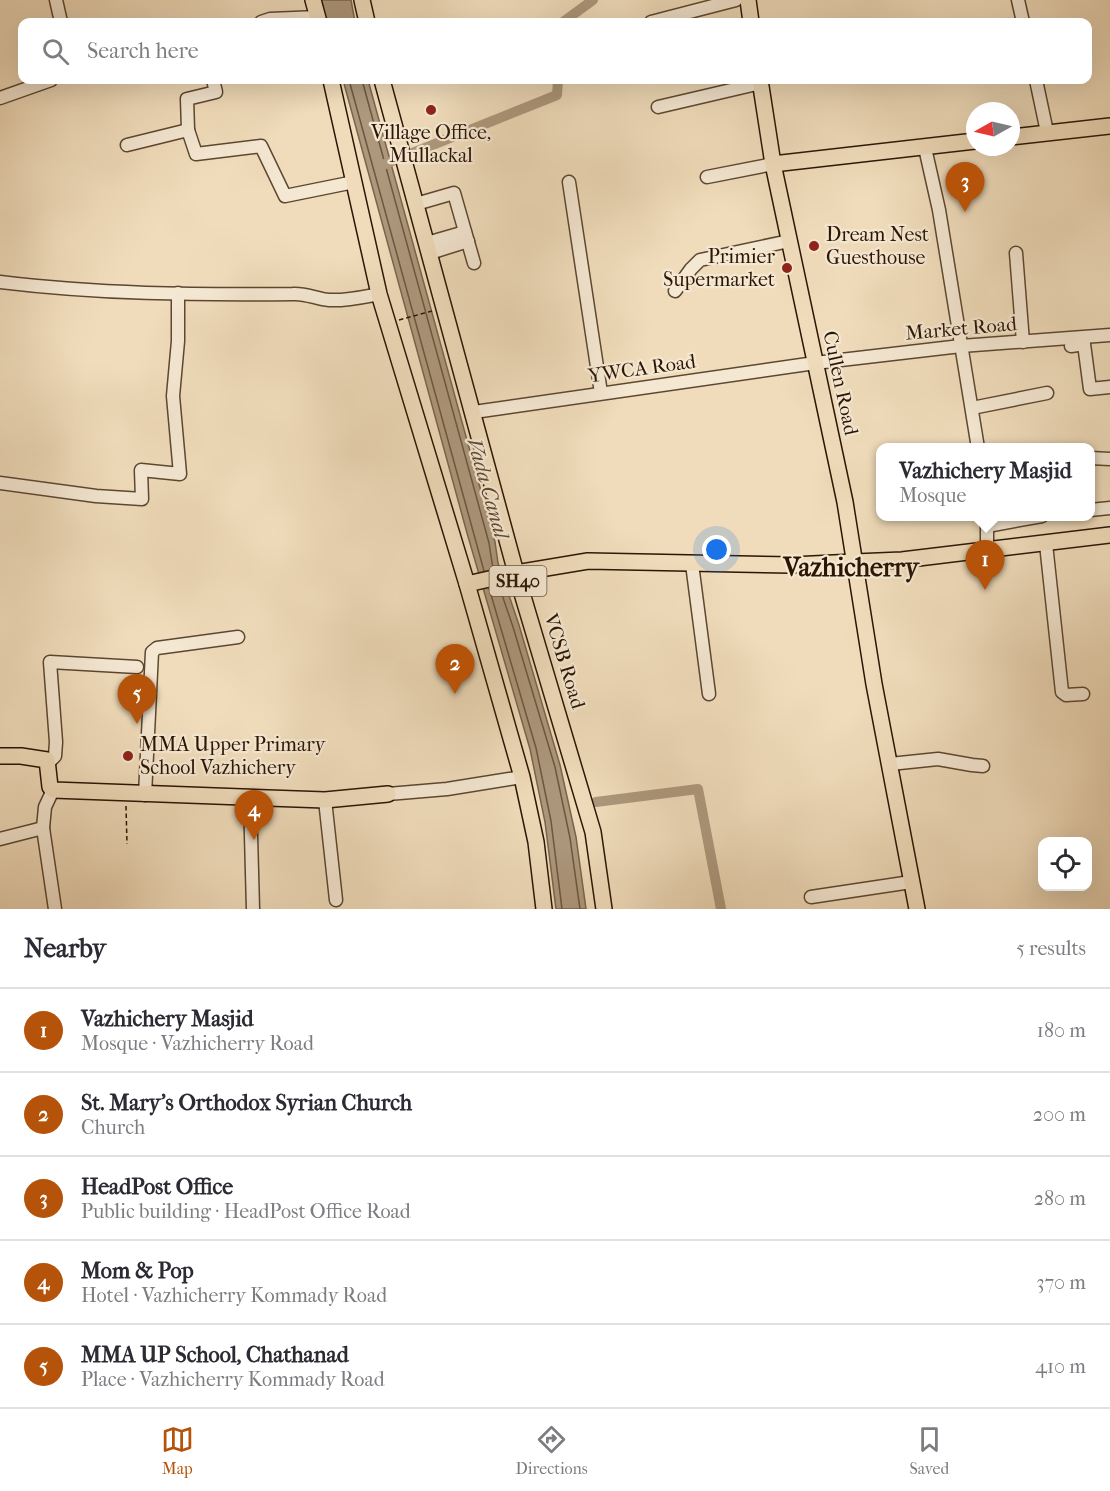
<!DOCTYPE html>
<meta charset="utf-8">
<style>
body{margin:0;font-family:"IM FELL French Canon",serif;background:#f7f7f7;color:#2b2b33}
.controls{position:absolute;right:18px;bottom:18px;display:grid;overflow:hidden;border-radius:12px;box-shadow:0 6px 24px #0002}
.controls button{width:54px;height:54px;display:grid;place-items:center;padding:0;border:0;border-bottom:2px solid #e1e1e2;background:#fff;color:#2b2b33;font:30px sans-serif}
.compass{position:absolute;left:966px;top:102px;width:54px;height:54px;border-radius:50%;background:#fff;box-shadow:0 6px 24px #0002;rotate:262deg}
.you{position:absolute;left:717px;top:550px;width:21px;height:21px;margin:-15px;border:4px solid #fff;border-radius:50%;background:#1a73e8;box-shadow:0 0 0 9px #1a73e833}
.badge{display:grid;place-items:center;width:39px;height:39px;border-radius:50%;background:#b45309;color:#fff;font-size:20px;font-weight:700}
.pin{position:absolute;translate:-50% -50px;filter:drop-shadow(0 2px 3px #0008)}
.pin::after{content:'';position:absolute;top:32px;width:21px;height:18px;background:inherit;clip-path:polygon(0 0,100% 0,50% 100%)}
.popup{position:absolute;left:876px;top:443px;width:219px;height:78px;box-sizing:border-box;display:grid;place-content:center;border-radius:12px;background:#fff;filter:drop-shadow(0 2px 4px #0005);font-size:20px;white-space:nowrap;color:#7c7c81}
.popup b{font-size:22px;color:#2b2b33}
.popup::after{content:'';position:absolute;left:50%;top:100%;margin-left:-12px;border:12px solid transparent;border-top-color:#fff}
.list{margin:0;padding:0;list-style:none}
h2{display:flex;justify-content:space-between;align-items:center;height:78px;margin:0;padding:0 24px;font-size:26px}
h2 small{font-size:20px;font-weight:400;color:#7c7c81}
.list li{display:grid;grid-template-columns:39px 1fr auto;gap:18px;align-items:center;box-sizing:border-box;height:84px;padding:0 24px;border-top:2px solid #e1e1e2}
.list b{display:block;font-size:22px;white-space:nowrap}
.list p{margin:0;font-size:20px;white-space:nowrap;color:#7c7c81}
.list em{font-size:20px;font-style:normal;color:#7c7c81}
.icon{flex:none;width:33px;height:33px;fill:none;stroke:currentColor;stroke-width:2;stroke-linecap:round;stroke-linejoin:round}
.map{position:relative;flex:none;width:1110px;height:909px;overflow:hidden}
.search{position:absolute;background:#fff;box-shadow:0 6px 24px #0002;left:18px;right:18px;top:18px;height:66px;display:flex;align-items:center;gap:15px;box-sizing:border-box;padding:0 21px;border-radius:12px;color:#7c7c81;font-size:22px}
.sheet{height:498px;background:#fff}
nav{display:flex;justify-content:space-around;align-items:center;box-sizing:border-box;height:84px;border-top:2px solid #e1e1e2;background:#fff;font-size:16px;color:#7c7c81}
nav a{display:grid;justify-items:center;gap:3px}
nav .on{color:#b45309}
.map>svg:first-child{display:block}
.water{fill:#ad987c;stroke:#79644c;stroke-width:1.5}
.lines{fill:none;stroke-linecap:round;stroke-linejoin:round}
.shore{stroke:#6c5640;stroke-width:1.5}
.canal{stroke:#ad987c;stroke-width:10}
.minor-casing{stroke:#5c4731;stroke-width:15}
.major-casing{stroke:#2b1503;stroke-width:18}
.path{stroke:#2b1503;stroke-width:1.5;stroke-dasharray:4.5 3;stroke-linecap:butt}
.minor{stroke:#f5e8d3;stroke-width:12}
.major{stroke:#f0dcbb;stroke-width:15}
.poi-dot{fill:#8f2418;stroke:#f5e8d3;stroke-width:2}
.labels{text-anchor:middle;stroke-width:4.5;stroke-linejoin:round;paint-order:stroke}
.shield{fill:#f5e8d3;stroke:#685441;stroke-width:1.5}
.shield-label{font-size:18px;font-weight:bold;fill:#2b1503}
.poi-label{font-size:20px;fill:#2b1503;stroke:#f5e8d3;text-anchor:start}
.street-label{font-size:20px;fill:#2b1503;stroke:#f5e8d3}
.water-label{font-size:21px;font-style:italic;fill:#5f4933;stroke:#f5e8d3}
.district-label{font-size:26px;font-weight:bold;fill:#2b1503;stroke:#f5e8d3}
</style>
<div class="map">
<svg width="1110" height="909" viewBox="0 0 1110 909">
<rect width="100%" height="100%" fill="#f0dcbb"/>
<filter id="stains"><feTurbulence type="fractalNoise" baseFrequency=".00333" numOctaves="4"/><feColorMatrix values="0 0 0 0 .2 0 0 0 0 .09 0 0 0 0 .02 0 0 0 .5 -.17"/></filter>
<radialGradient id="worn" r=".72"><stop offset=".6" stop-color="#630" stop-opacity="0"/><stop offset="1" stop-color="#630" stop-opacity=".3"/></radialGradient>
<g class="water">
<polygon points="321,0 351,0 355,22 327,22"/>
<polygon points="343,80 368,80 495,542 498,563 519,625 560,765 576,837 586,909 556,909 545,822 530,749 467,533"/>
</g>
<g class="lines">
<g class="shore">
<polyline points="349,80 484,571"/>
<polyline points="362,80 489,543 493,569"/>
<polyline points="499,586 513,627 555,767 570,838 580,909"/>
<polyline points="489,588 536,748 551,821 562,909"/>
</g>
<g class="canal">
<polyline points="563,22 593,0"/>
<polyline points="380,166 557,95 558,80"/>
<polyline points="596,802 698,789 721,909"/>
</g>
<defs>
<g id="minor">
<polyline points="56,0 61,22"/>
<polyline points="1018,0 1023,22"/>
<polyline points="261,22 270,19 318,17"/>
<polyline points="651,22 736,0"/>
<polyline points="1036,80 1047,132"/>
<polyline points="0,98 51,80"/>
<polyline points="658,107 761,83"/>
<polyline points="188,130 196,154 261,146 285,196 354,182"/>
<polyline points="127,145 188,130 187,99 216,92 213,80"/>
<polyline points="925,148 939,210 978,448"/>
<polyline points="707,177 773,164"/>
<polyline points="569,182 601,393"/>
<polyline points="416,204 454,193 474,263"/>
<polyline points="427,243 465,232"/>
<polyline points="430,253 468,241"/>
<polyline points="1016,253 1023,342"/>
<path d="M0 282C97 294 195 295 293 294 305 293 317 299 329 300 346 301 363 297 379 294"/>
<polyline points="675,291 691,269 700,260 789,241"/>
<polyline points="1071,346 1084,344 1090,389 1110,387"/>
<polyline points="972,408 1047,393"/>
<polyline points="474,412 815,363 961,346 1110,335"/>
<polyline points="1090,458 1110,459"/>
<polyline points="0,483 96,496 142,499 141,470 180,474 173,396 178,341 178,293"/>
<polyline points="1090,510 1110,508"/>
<polyline points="987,516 987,550"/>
<polyline points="987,526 1042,516"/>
<polyline points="1046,544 1062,692 1066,695 1083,694"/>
<polyline points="692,564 709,694"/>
<polyline points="48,763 55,756 56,742 50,662 137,667"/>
<polyline points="890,764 938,759 972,765 983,766"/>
<polyline points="53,790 45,807 43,828 55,909"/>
<polyline points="388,794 447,789 522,777"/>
<polyline points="145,795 152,652 157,648 238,637"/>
<polyline points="250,798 253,909"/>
<polyline points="325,800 336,900"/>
<polyline points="0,839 43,828"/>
<polyline points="811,897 911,882"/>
</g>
<g id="major">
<polyline points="313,0 319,22"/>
<polyline points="362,0 367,22"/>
<polyline points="748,0 751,22"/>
<polyline points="331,80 379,294 467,584 522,777 536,842 544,909"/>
<polyline points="382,80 516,573 593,832 604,909"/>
<polyline points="760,80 773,164 845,502 874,684 917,909"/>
<polyline points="1011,137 1110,126"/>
<polyline points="773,164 975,141"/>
<polyline points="467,584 516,573 588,561 792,565 855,562 902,560 1110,535"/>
<polyline points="0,756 21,756 47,760 50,787 53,790 325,800 388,794"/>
</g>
</defs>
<use href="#minor" class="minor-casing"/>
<use href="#major" class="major-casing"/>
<g class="path">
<polyline points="399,320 432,311"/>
<polyline points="126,806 127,844"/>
</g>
<use href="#minor" class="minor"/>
<use href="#major" class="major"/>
</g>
<g class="poi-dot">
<circle cx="431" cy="110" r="6"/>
<circle cx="814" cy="246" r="6"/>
<circle cx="787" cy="268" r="6"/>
<circle cx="128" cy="756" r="6"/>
</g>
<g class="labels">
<rect class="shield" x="489.5" y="566" width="57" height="30" rx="4.5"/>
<g class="shield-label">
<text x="518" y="587">SH40</text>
</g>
<g class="poi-label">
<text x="431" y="139" text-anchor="middle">Village Office,<tspan x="431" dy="23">Mullackal</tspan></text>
<text x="826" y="241">Dream Nest<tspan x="826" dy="23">Guesthouse</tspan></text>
<text x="775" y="263" text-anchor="end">Primier<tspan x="775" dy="23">Supermarket</tspan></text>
<text x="140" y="751">MMA Upper Primary<tspan x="140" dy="23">School Vazhichery</tspan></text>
</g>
<g class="street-label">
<text transform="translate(961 328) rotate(-5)" y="7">Market Road</text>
<text transform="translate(642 368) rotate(-8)" y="7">YWCA Road</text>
<text transform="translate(841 383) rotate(78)" y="7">Cullen Road</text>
<text transform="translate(565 661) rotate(73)" y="7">VCSB Road</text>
</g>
<g class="water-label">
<text transform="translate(488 488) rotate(74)" y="7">Vada Canal</text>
</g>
<g class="district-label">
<text x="851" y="576">Vazhicherry</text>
</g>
</g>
<rect width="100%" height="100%" filter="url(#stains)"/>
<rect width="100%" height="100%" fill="url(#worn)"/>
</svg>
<div class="controls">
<button><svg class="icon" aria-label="locate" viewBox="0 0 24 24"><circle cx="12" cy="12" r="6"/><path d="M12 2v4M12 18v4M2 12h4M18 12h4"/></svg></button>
</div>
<svg class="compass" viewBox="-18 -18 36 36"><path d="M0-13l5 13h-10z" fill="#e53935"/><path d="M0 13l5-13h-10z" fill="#7c7c81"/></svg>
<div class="you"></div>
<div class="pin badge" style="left:985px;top:590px">1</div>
<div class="popup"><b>Vazhichery Masjid</b>Mosque</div>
<div class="pin badge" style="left:455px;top:694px">2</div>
<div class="pin badge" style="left:965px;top:212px">3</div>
<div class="pin badge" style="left:254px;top:840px">4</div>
<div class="pin badge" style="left:137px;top:724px">5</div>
<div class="search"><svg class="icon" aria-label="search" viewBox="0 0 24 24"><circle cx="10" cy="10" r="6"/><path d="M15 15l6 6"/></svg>Search here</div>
</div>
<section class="sheet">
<h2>Nearby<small>5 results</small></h2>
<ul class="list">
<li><span class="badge">1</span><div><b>Vazhichery Masjid</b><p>Mosque · Vazhicherry Road</p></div><em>180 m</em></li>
<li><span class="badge">2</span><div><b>St. Mary's Orthodox Syrian Church</b><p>Church</p></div><em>200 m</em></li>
<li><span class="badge">3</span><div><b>HeadPost Office</b><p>Public building · HeadPost Office Road</p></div><em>280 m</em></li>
<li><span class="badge">4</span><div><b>Mom &amp; Pop</b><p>Hotel · Vazhicherry Kommady Road</p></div><em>370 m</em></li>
<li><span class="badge">5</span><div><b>MMA UP School, Chathanad</b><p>Place · Vazhicherry Kommady Road</p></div><em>410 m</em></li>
</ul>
</section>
<nav>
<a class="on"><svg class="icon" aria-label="map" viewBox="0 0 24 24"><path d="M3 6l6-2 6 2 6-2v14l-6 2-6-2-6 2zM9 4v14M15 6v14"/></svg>Map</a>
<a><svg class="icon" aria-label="directions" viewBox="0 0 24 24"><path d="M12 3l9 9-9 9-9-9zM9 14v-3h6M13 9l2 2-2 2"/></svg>Directions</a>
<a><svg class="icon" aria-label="saved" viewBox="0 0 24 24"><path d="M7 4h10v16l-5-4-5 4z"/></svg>Saved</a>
</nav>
